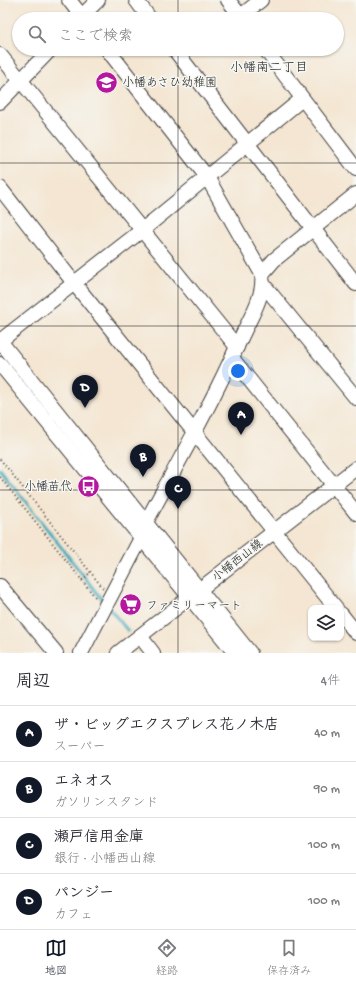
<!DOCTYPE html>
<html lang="ja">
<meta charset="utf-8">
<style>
body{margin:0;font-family:"Gochi Hand","Klee One",sans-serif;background:#f2f2f3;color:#2b2b33}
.controls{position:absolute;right:12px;bottom:12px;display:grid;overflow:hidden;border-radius:8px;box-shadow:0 1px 3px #0004}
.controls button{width:36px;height:36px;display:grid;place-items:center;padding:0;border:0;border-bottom:1px solid #e1e1e2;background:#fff;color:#2b2b33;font:20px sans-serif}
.you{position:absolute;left:238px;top:371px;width:14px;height:14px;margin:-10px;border:3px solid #fff;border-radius:50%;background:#1a73e8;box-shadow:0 0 0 6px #1a73e833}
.badge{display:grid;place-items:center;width:26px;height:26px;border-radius:50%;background:#111827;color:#fff;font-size:13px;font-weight:700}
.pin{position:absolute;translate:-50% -33px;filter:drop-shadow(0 1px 2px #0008)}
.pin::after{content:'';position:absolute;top:21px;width:14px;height:12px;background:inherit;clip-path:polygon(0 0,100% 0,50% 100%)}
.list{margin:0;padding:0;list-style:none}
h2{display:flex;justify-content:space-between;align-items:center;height:52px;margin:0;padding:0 16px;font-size:17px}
h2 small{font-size:13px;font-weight:400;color:#7c7c81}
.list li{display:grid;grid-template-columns:26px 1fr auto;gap:12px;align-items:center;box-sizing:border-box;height:56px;padding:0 16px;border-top:1px solid #e1e1e2}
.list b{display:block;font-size:15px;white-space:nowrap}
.list p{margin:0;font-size:13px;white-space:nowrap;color:#7c7c81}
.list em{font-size:13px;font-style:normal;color:#7c7c81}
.icon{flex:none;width:22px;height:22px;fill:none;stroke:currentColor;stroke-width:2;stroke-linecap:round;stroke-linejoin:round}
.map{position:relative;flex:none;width:356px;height:653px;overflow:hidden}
.search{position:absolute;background:#fff;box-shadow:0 1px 3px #0004;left:12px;right:12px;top:12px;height:44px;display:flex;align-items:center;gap:10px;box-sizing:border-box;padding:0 14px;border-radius:22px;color:#7c7c81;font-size:15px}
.sheet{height:276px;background:#fff}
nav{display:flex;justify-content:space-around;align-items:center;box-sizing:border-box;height:56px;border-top:1px solid #e1e1e2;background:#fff;font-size:11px;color:#7c7c81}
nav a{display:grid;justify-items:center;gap:2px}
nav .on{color:#111827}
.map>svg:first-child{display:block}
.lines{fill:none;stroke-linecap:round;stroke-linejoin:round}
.stream{stroke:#3ba9ba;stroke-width:3}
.minor-casing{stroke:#3c3a37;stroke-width:16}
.path{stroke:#3c3a37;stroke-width:2;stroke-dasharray:1 3;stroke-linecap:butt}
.minor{stroke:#fff;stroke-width:14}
.grid{fill:none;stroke:#1c1c1c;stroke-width:1;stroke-opacity:0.55}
.labels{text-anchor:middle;stroke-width:3;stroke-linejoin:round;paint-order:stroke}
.poi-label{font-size:12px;fill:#1c1c1c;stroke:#f6f6f2;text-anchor:start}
.street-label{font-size:12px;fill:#1c1c1c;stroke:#f6f6f2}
.neighbourhood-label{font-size:13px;fill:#1c1c1c;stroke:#f6f6f2}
</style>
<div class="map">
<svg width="356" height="653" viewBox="0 0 356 653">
<rect width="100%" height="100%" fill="#f6f6f2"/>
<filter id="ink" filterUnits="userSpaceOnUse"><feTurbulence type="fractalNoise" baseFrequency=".025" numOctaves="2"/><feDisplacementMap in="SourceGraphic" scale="8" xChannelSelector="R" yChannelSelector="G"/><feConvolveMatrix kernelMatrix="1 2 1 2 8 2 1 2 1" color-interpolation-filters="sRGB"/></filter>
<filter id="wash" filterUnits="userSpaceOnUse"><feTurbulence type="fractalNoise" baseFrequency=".012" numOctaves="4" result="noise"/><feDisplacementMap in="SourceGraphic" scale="16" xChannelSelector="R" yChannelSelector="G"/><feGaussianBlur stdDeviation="0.9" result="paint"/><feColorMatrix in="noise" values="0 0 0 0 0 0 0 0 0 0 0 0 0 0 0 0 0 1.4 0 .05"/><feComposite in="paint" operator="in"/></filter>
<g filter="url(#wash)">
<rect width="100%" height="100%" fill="#f4e6d2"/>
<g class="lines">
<g class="stream">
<polyline points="0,469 104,602"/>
<polyline points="109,608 128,631"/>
</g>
</g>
</g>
<g filter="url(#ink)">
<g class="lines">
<defs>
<g id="minor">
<polyline points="69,0 84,19"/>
<polyline points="136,0 150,19"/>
<polyline points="228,0 243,19"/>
<polyline points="241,16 261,0"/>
<polyline points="79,19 98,0"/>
<polyline points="107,49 207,177 262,274"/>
<polyline points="174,49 356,284"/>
<polyline points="265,49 356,169"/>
<polyline points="0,55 237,347"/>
<polyline points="0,102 51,49"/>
<polyline points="0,188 74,283 336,608"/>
<polyline points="263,284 356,398"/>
<polyline points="0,341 250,653"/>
<polyline points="0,341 141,231 302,99"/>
<polyline points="232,358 356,513"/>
<polyline points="0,364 235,653"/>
<path d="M145 524C178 463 212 403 240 340 249 319 265 297 262 274L274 260 356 194"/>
<polyline points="0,586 56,653"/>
<polyline points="341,614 356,633"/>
<polyline points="140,636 153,653"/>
<polyline points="81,653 141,538"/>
<polyline points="118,653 356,468"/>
</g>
</defs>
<use href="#minor" class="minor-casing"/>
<g class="path">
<polyline points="0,459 103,588"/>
<polyline points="0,477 96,598"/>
<polyline points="82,580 90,573"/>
</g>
<use href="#minor" class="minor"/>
</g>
</g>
<path class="grid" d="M178 0V19M178 49V653M0 163H356M0 326H356M0 490H356"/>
<defs>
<symbol id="school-disc" viewBox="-11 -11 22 22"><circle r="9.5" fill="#b5179e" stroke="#f6f6f2"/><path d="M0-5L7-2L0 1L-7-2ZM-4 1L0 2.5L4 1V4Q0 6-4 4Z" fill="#fff"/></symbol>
<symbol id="bus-disc" viewBox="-11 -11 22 22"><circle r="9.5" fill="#b5179e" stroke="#f6f6f2"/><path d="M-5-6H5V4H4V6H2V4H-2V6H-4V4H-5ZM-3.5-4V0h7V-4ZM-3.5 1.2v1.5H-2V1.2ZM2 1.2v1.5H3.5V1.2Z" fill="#fff"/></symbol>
<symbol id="supermarket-disc" viewBox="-11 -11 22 22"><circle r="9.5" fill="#b5179e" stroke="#f6f6f2"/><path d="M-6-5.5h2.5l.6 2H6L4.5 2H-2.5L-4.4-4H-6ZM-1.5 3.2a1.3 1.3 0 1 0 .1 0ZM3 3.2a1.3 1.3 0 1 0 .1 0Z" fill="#fff"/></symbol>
</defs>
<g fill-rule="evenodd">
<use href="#school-disc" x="94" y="70" width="25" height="25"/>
<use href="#bus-disc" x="76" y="474" width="25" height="25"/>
<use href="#supermarket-disc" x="118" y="592" width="25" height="25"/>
</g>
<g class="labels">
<g class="poi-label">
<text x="122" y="86">小幡あさひ幼稚園</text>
<text x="72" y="490" text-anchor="end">小幡苗代</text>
<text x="146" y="609">ファミリーマート</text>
</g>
<g class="street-label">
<text transform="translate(237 560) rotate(-38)" y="4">小幡西山線</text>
</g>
<g class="neighbourhood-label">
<text x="269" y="71">小幡南二丁目</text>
</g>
</g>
</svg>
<div class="controls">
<button><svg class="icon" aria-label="layers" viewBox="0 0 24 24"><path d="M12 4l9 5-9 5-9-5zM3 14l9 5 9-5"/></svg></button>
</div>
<div class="you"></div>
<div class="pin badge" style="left:241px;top:435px">A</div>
<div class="pin badge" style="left:143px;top:477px">B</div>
<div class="pin badge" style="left:178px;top:509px">C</div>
<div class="pin badge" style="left:85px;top:408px">D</div>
<div class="search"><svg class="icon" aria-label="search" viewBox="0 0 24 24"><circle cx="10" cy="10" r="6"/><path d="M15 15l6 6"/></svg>ここで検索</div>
</div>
<section class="sheet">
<h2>周辺<small>4件</small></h2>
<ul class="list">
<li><span class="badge">A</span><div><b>ザ・ビッグエクスプレス花ノ木店</b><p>スーパー</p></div><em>40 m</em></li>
<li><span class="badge">B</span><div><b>エネオス</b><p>ガソリンスタンド</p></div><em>90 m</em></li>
<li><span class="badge">C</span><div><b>瀬戸信用金庫</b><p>銀行 · 小幡西山線</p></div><em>100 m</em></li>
<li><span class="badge">D</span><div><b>パンジー</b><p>カフェ</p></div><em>100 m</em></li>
</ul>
</section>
<nav>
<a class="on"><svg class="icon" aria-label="map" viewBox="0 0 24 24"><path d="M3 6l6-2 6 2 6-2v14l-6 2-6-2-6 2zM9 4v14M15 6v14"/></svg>地図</a>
<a><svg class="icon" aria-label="directions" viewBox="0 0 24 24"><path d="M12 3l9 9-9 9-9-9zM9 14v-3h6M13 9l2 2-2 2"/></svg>経路</a>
<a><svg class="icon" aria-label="saved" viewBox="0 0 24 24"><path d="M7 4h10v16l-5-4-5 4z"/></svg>保存済み</a>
</nav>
